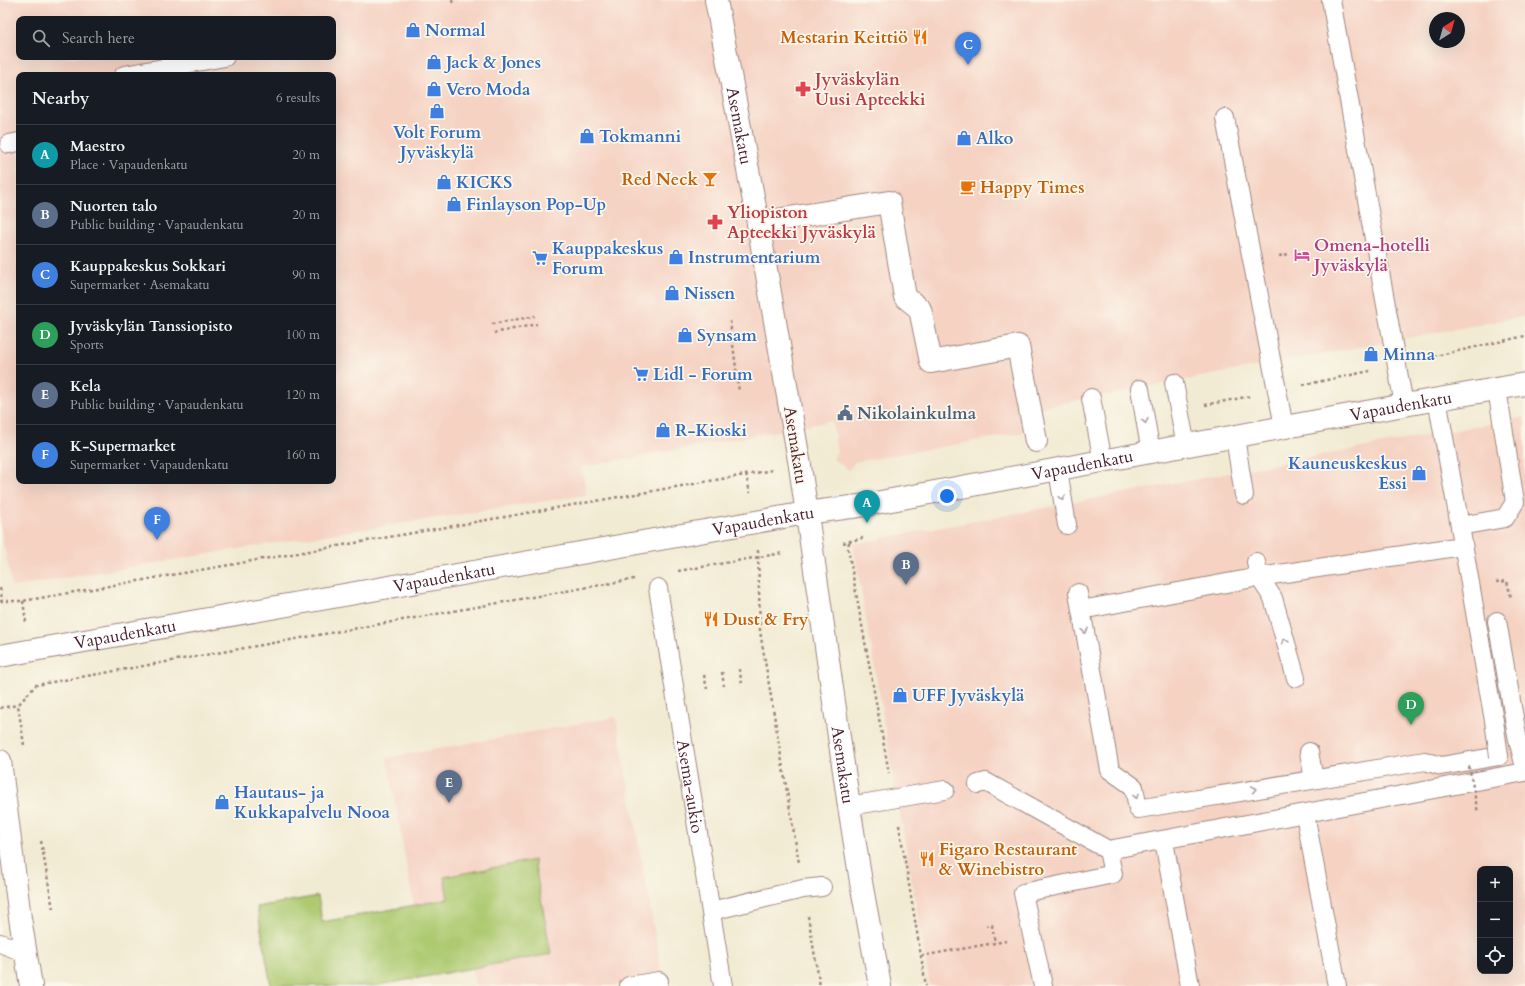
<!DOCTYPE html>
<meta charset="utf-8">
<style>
body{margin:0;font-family:Cardo,serif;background:#20242c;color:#f1f3f6}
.controls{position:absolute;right:12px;bottom:12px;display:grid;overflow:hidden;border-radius:8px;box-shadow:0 4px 16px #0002}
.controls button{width:36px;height:36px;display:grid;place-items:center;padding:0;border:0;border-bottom:1px solid #363941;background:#171b24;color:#f1f3f6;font:20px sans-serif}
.compass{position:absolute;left:1429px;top:12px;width:36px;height:36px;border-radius:50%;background:#171b24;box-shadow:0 4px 16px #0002;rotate:37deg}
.you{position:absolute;left:947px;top:496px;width:14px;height:14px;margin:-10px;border:3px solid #fff;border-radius:50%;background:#1a73e8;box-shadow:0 0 0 6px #1a73e833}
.badge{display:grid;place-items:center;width:26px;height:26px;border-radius:50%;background:#c8321e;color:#fff;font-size:13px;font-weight:700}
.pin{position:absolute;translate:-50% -33px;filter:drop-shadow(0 1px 2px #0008)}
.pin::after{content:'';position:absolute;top:21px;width:14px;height:12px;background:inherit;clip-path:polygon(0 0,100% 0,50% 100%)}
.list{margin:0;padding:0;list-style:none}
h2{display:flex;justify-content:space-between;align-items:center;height:52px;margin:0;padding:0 16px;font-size:17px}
h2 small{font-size:13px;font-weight:400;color:#9ea1a6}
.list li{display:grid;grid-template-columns:26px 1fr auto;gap:12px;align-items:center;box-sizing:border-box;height:60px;padding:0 16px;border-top:1px solid #363941}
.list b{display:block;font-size:15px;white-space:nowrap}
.list p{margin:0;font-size:13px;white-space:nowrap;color:#9ea1a6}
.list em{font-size:13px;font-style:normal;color:#9ea1a6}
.icon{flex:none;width:22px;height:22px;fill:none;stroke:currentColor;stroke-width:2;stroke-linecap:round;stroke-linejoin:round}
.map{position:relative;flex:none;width:1525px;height:986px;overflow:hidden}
.search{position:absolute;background:#171b24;box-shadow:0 4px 16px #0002;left:16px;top:16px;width:320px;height:44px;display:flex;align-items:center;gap:10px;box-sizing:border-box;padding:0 14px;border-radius:8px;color:#9ea1a6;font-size:15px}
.panel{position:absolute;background:#171b24;box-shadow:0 4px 16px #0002;left:16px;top:72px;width:320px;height:412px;border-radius:8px}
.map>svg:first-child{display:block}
.built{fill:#f5d2c2;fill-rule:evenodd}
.green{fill:#adca71;stroke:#7c744e}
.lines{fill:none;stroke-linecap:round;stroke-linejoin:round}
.service-casing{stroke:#9e857f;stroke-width:20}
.pedestrian-casing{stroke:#9e857f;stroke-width:24}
.minor-casing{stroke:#9e857f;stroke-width:24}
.path{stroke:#9e857f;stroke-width:2.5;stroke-dasharray:3 3;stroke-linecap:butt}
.service{stroke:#fff;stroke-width:18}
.pedestrian{stroke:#fff;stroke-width:22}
.minor{stroke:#fff;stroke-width:22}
.service-bridge-casing{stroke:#9e857f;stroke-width:20;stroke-linecap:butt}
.path-bridge{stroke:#9e857f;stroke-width:2.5;stroke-dasharray:3 3;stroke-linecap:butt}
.service-bridge{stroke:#fff;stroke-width:18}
.oneway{stroke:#ae9aa0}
.labels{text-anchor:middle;stroke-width:3.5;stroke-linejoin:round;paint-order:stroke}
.shop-label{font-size:17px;font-weight:bold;fill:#366cbe;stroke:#fbf7ec;text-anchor:start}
.food-label{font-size:17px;font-weight:bold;fill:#c56008;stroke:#fbf7ec;text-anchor:start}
.health-label{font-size:17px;font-weight:bold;fill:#be3a42;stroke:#fbf7ec;text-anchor:start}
.street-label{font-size:17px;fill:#4a1f2b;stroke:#fbf7ec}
.hotel-label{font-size:17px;font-weight:bold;fill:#b23c85;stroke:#fbf7ec;text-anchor:start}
.service-label{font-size:17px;font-weight:bold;fill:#4e5e75;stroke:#fbf7ec;text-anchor:start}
</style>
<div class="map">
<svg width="1525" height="986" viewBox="0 0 1525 986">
<rect width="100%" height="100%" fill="#fbf7ec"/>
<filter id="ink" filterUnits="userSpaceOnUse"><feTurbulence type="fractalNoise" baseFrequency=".025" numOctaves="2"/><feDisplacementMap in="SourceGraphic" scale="8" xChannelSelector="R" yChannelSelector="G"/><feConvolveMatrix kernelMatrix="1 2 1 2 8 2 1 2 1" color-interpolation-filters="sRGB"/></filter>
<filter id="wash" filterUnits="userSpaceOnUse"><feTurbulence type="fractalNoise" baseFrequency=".012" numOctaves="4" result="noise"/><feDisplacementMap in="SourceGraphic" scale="16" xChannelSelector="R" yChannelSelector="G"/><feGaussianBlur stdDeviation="0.9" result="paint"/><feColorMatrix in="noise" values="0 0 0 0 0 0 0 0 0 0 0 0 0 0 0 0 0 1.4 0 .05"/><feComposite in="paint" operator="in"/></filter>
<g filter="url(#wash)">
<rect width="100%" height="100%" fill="#f2ebd3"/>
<g class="built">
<path d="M0 0H1525V316L1042 407 1022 433 855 462 849 470 833 459 837 452 832 421 582 467 586 495 281 542 12 587 0 526ZM1435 18H1459V42H1435ZM19 19H333V57H19ZM19 75H333V481H19Z"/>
<path d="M1525 417V986H930L853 544ZM1480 869H1510V971H1480Z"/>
<polygon points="616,717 664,986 475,986 472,968 428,976 409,880 387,758"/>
</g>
<polygon class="green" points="534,860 551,954 374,986 271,986 257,907 318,896 322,922 448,899 444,877"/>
</g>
<g filter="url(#ink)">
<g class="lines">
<defs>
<g id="service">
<polyline points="1331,0 1404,405"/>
<polyline points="124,75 225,57"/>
<polyline points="1225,118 1284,427"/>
<polyline points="9,144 19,142"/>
<polyline points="1174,383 1186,446"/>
<polyline points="1140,389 1151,453"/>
<polyline points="1091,398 1103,462"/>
<polyline points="1437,399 1460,526"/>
<polyline points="1235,437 1244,495"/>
<polyline points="1058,470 1067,525"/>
<polyline points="1256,562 1259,577 1273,598 1296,678"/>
<path id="s1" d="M658 588 723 986"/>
<polyline points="1078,593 1110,770 1134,787 1138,809 1425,761 1441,766 1499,756"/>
<polyline points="1081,610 1259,577 1462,546"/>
<polyline points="1497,621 1517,735 1525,768"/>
<polyline points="1494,721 1460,526 1505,518 1515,502 1497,389"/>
<polyline points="1309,752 1314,779"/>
<polyline points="978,784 986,782 1108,850 1525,772"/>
<polyline points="849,806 945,790"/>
<polyline points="1305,814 1337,986"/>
<polyline points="1164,841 1190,986"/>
<polyline points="711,911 803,889 822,887"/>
<polyline points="0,943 26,953"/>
<polyline points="629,986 659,981"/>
<polyline points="1043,986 1023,893 1113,874 1108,850"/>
</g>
<g id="pedestrian">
<path id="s2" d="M716 0 758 223 800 466"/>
<polyline points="758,223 889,202 905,297 920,309 931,362 1018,346 1036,441"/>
</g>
<g id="minor">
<path id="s3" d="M800 466 849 806 861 882 880 986"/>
<path id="s4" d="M0 656 806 513 859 506 1404 405 1525 384"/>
<polyline points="0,761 20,918 31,986"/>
</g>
</defs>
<use href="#service" class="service-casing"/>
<use href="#pedestrian" class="pedestrian-casing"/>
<use href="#minor" class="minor-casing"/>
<g class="path">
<polyline points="452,0 453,6"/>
<polyline points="1279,256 1289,254"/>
<polyline points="730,321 739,392"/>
<polyline points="492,324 535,316"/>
<polyline points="494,333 537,324"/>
<polyline points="1422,359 1525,336"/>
<polyline points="1303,385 1370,371"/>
<polyline points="1205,405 1251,396"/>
<polyline points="746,474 750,493"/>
<polyline points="849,542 848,549 889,773"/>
<polyline points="843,543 863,538"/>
<polyline points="758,550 760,631 799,863"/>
<polyline points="678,571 783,553"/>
<polyline points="1496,582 1507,581 1511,598"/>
<polyline points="0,588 2,600"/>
<polyline points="0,601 23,601 773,470"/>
<polyline points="23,601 26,622"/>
<polyline points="739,669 742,683"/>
<polyline points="722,672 724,686"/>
<polyline points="704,675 707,689"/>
<polyline points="0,708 18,705"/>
<polyline points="24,745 18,705 36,685 634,579"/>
<polyline points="899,825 926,986"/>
<polyline points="41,841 53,909"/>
<polyline points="808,916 820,986"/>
<polyline points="986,926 992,925 995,943"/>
<polyline points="921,956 1006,941"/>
</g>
<use href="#service" class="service"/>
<use href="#pedestrian" class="pedestrian"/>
<use href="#minor" class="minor"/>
<defs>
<polyline id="service-bridge" points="1494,721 1499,756"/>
</defs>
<use href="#service-bridge" class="service-bridge-casing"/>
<polyline class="path-bridge" points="1469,766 1478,813"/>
<use href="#service-bridge" class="service-bridge"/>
</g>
<defs><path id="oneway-chevron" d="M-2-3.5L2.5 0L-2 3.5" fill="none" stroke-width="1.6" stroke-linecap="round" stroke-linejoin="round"/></defs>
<g class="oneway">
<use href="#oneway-chevron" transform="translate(1145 421) rotate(80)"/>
<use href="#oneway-chevron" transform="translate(1062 498) rotate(81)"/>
<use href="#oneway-chevron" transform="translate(1085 631) rotate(80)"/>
<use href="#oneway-chevron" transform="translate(1285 641) rotate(-106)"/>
<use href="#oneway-chevron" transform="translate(1254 789) rotate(-10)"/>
<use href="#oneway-chevron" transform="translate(1136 796) rotate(79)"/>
</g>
</g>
<defs>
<symbol id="shop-bare" viewBox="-9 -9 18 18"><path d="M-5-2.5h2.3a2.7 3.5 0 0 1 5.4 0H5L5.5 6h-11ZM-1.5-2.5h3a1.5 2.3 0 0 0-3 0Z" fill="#3f7fe0" stroke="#fbf7ec" stroke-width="2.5" paint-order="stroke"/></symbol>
<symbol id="restaurant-bare" viewBox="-9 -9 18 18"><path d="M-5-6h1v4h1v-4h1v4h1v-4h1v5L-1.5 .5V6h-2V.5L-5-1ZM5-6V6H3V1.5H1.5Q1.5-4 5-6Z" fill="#e8710a" stroke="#fbf7ec" stroke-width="2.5" paint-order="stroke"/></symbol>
<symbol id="pharmacy-bare" viewBox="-9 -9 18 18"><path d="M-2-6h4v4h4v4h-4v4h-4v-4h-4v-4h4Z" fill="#e0444e" stroke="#fbf7ec" stroke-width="2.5" paint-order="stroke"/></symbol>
<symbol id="bar-bare" viewBox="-9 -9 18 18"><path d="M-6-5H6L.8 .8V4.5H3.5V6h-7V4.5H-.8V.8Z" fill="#e8710a" stroke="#fbf7ec" stroke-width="2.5" paint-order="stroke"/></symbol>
<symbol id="cafe-bare" viewBox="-9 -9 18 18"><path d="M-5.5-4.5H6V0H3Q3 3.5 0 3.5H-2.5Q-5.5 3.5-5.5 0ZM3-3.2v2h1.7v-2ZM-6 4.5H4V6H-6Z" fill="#e8710a" stroke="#fbf7ec" stroke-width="2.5" paint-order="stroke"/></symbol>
<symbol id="hotel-bare" viewBox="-9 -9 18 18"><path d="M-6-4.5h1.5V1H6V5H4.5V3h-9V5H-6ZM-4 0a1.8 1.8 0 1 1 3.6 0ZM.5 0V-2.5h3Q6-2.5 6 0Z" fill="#d1479c" stroke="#fbf7ec" stroke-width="2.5" paint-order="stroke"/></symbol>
<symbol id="supermarket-bare" viewBox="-9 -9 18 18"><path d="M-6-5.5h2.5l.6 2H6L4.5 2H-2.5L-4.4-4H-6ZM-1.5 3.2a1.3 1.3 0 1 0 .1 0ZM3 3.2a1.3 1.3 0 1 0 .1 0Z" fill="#3f7fe0" stroke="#fbf7ec" stroke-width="2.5" paint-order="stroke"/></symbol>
<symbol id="civic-bare" viewBox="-9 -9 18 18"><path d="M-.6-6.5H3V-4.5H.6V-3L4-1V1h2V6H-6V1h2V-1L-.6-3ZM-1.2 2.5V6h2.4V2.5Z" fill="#5c6f8a" stroke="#fbf7ec" stroke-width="2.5" paint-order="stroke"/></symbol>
</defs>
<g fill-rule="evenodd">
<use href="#shop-bare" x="402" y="19" width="22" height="22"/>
<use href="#restaurant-bare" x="909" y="26" width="22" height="22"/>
<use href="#shop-bare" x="423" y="51" width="22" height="22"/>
<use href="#shop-bare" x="423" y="78" width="22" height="22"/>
<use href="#pharmacy-bare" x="792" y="78" width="22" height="22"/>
<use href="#shop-bare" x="426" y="100" width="22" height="22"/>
<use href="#shop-bare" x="576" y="125" width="22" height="22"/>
<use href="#shop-bare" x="953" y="127" width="22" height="22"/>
<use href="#bar-bare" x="699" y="168" width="22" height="22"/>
<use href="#shop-bare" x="433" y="171" width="22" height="22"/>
<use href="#cafe-bare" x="957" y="176" width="22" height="22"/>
<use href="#shop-bare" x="443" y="193" width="22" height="22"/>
<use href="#pharmacy-bare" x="704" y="211" width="22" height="22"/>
<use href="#hotel-bare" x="1291" y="244" width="22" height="22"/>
<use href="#shop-bare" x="665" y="246" width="22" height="22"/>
<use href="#supermarket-bare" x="529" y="247" width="22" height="22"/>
<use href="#shop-bare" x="661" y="282" width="22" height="22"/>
<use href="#shop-bare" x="674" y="324" width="22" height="22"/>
<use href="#shop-bare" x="1360" y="343" width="22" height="22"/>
<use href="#supermarket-bare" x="630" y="363" width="22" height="22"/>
<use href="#civic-bare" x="834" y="402" width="22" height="22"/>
<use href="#shop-bare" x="652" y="419" width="22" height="22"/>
<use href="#shop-bare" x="1408" y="462" width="22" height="22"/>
<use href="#restaurant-bare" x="700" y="608" width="22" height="22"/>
<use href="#shop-bare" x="889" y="684" width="22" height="22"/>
<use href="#shop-bare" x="211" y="791" width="22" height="22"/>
<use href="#restaurant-bare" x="916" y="848" width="22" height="22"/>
</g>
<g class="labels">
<g class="shop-label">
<text x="425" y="36">Normal</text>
<text x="446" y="68">Jack &amp; Jones</text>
<text x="446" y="95">Vero Moda</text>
<text x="437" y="138" text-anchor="middle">Volt Forum<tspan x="437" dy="20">Jyväskylä</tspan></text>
<text x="599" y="142">Tokmanni</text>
<text x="976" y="144">Alko</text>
<text x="456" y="188">KICKS</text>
<text x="466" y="210">Finlayson Pop-Up</text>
<text x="552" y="254">Kauppakeskus<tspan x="552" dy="20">Forum</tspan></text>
<text x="688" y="263">Instrumentarium</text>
<text x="684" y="299">Nissen</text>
<text x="697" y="341">Synsam</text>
<text x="1383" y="360">Minna</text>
<text x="653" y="380">Lidl - Forum</text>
<text x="675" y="436">R-Kioski</text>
<text x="1407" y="469" text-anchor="end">Kauneuskeskus<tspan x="1407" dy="20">Essi</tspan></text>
<text x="912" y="701">UFF Jyväskylä</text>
<text x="234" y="798">Hautaus- ja<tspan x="234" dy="20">Kukkapalvelu Nooa</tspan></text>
</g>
<g class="food-label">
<text x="908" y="43" text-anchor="end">Mestarin Keittiö</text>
<text x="698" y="185" text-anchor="end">Red Neck</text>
<text x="980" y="193">Happy Times</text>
<text x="723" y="625">Dust &amp; Fry</text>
<text x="939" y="855">Figaro Restaurant<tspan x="939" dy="20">&amp; Winebistro</tspan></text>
</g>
<g class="health-label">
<text x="815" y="85">Jyväskylän<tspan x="815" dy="20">Uusi Apteekki</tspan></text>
<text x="727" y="218">Yliopiston<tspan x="727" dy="20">Apteekki Jyväskylä</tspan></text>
</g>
<g class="street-label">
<text dy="6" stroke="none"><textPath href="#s2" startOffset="128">Asemakatu</textPath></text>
<text dy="6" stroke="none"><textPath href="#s4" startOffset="1423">Vapaudenkatu</textPath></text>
<text transform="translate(796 445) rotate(81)" y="6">Asemakatu</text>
<text dy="6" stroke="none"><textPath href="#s4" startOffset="1099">Vapaudenkatu</textPath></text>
<text dy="6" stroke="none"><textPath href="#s4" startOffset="775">Vapaudenkatu</textPath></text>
<text dy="6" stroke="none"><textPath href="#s4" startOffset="451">Vapaudenkatu</textPath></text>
<text dy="6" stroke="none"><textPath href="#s4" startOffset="127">Vapaudenkatu</textPath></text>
<text dy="6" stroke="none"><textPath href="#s3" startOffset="302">Asemakatu</textPath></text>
<text dy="6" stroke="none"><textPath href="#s1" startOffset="201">Asema-aukio</textPath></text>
</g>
<g class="hotel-label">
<text x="1314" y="251">Omena-hotelli<tspan x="1314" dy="20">Jyväskylä</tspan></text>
</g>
<g class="service-label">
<text x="857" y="419">Nikolainkulma</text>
</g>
</g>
</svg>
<div class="controls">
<button>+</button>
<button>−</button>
<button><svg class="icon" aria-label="locate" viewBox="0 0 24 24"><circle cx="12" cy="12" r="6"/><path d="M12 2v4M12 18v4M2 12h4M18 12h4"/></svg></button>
</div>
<svg class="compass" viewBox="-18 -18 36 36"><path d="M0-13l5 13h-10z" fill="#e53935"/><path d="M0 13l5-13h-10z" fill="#9ea1a6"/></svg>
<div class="you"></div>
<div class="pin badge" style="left:867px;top:523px;background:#0f9aa8">A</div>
<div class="pin badge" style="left:906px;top:585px;background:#5c6f8a">B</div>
<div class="pin badge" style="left:968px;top:65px;background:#3f7fe0">C</div>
<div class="pin badge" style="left:1411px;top:725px;background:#2e9e5b">D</div>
<div class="pin badge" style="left:449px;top:803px;background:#5c6f8a">E</div>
<div class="pin badge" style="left:157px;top:540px;background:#3f7fe0">F</div>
<div class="search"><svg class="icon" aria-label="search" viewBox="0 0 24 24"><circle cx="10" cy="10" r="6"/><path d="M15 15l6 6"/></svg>Search here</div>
<section class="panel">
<h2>Nearby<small>6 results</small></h2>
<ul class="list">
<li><span class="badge" style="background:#0f9aa8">A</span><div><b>Maestro</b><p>Place · Vapaudenkatu</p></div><em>20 m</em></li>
<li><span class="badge" style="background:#5c6f8a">B</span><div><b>Nuorten talo</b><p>Public building · Vapaudenkatu</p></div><em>20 m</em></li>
<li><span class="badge" style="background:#3f7fe0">C</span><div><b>Kauppakeskus Sokkari</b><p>Supermarket · Asemakatu</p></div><em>90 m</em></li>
<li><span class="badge" style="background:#2e9e5b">D</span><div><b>Jyväskylän Tanssiopisto</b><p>Sports</p></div><em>100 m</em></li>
<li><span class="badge" style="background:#5c6f8a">E</span><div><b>Kela</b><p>Public building · Vapaudenkatu</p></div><em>120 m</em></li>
<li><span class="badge" style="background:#3f7fe0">F</span><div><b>K-Supermarket</b><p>Supermarket · Vapaudenkatu</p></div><em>160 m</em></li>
</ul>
</section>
</div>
